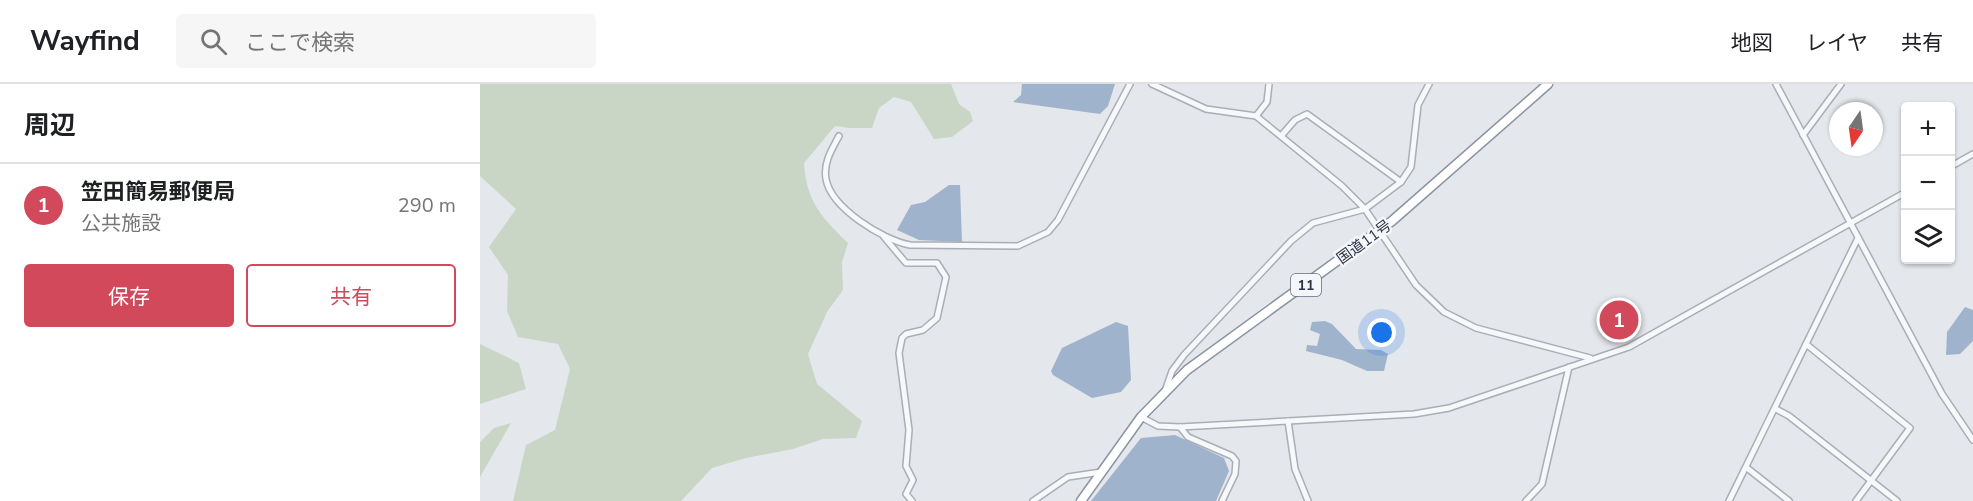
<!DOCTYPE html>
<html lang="ja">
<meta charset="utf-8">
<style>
body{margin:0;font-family:"Nunito Sans","Noto Sans JP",sans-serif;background:#f6f6f6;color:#202124}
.controls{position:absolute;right:18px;top:18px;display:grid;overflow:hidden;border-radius:6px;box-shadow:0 2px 4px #0004}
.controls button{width:54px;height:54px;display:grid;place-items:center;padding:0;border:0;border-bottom:2px solid #e0e0e0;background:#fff;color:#202124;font:30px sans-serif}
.compass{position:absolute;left:1349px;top:18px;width:54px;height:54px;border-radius:50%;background:#fff;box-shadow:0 2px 4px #0004;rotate:193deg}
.you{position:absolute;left:902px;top:249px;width:21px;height:21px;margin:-15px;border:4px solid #fff;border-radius:50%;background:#1a73e8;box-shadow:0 0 0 9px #1a73e833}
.badge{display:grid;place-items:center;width:39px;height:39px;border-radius:50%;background:#d1495b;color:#fff;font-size:20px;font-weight:700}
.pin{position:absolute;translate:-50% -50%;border:3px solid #fff;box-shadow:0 2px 6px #0006}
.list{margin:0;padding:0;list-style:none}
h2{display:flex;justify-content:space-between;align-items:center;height:78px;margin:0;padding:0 24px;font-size:26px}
h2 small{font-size:20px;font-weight:400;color:#757577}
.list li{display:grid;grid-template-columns:39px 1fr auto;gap:18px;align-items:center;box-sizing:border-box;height:84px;padding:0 24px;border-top:2px solid #e0e0e0}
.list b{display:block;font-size:22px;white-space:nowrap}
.list p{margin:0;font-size:20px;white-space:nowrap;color:#757577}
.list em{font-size:20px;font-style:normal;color:#757577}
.actions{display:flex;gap:12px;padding:18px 24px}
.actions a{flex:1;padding:14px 0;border:2px solid #d1495b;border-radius:6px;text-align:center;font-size:21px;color:#d1495b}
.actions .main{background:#d1495b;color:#fff}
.icon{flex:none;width:33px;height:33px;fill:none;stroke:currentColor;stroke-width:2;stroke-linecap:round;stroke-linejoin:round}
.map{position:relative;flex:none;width:1493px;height:417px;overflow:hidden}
header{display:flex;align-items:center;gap:36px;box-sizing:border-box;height:84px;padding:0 30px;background:#fff;border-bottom:2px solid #e0e0e0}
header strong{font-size:28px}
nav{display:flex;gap:33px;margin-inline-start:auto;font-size:21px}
.search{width:420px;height:54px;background:#f6f6f6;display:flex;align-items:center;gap:15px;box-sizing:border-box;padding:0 21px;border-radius:6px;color:#757577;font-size:22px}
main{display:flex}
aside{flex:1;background:#fff}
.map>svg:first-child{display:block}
.green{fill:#c9d6c5}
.water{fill:#9fb4cc}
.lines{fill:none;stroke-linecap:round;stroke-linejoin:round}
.minor-casing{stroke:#a9aeb7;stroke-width:8}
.highway-casing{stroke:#8b94a3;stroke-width:11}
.minor{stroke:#f7f8fa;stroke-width:5}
.highway{stroke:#fff;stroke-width:8}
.labels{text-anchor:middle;stroke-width:5;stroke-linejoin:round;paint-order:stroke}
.shield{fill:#f4f6f9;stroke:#676e7b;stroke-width:1.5}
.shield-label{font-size:14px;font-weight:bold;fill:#2b3445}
.street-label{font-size:15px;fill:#2b3445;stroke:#f4f6f9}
</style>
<header>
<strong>Wayfind</strong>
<div class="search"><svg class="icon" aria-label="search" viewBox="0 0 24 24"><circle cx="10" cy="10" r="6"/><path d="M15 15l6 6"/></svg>ここで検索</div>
<nav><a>地図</a><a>レイヤ</a><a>共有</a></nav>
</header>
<main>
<aside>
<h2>周辺<small></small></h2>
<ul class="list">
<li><span class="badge">1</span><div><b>笠田簡易郵便局</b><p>公共施設</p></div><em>290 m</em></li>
</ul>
<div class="actions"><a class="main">保存</a><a>共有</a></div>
</aside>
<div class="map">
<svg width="1493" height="417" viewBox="0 0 1493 417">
<rect width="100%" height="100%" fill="#e4e7ec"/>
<g class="green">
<path d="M0 0H471L479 20 490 28 493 37 472 53 454 55 431 18 414 13 399 24 392 44H370L355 42 324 79C326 117 342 134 368 159L362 178 363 206 347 228 328 270 337 300 382 337 376 354 343 355 313 365 266 374 232 384 201 417H33L46 361 75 346 90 285 78 260 38 253 27 227 28 191 9 163 36 125 0 92Z"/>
<polygon points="0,260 39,279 46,305 0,320"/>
<polygon points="31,339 0,393 0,358 14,344"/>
</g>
<g class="water">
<polygon points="542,0 635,0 628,22 620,30 533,18 541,11"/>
<polygon points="469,101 480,101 482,158 439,156 417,146 431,121 445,118"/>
<polygon points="1485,223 1493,226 1493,257 1480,270 1466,271 1467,248"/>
<polygon points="845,237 852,240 876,265 901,266 908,270 904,287 887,287 862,276 826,267 827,261 837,262 840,250 830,246 832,238"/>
<polygon points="636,238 648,242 651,296 641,308 612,314 573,291 571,287 582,264"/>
<polygon points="695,351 744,374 749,387 736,417 611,417 661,354"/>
</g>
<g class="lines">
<defs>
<g id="minor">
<polyline points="672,0 726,25 776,32 862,102 885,125 936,201 964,228 996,244 1110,274"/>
<polyline points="1296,0 1462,310 1493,356"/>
<polyline points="776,32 787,18 789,0"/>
<polyline points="1323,51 1361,0"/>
<path d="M359 52C352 65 343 79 346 95 351 124 403 156 430 161L538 162 568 148 578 136 650 0"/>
<polyline points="801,52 815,36 827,30 921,98"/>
<polyline points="1470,83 1493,70"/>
<polyline points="404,153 426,179 457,179 466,193 457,234 443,246 426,250 422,254 419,269 429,346 426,382 433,396 426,410 432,417"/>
<polyline points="1326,260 1430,344 1376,417"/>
<polyline points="685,307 692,287 704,271 811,157 833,139 885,125 921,98 931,83 938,21 949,0"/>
<polyline points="1296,325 1309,332 1417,417"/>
<polyline points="661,333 678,342 700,343 934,330 969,324 1149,263 1426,108"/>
<polyline points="808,337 815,385 828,417"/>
<polyline points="700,343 708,353 752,372 756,377 755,390 742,417"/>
<polyline points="1267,384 1309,417"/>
<polyline points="553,417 588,393 621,388"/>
<polyline points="1046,417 1062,400 1089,283"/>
<polyline points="1249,417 1378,154"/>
</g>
<polyline id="highway" points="601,417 661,333 707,286 912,137 1068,0"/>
</defs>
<use href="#minor" class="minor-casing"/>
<use href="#highway" class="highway-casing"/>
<use href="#minor" class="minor"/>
<use href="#highway" class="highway"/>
</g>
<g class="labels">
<rect class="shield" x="811" y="190" width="30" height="22" rx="4.5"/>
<g class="shield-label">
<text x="826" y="206">11</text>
</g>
<g class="street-label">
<text transform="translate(884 158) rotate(-36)" y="5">国道11号</text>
</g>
</g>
</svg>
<div class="controls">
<button>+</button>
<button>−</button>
<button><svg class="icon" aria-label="layers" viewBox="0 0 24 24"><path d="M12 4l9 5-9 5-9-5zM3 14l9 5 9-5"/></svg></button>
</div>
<svg class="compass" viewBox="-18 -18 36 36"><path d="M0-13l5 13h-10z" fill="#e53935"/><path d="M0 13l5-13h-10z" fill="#757577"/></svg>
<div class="you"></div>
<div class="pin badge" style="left:1139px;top:236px">1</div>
</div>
</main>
